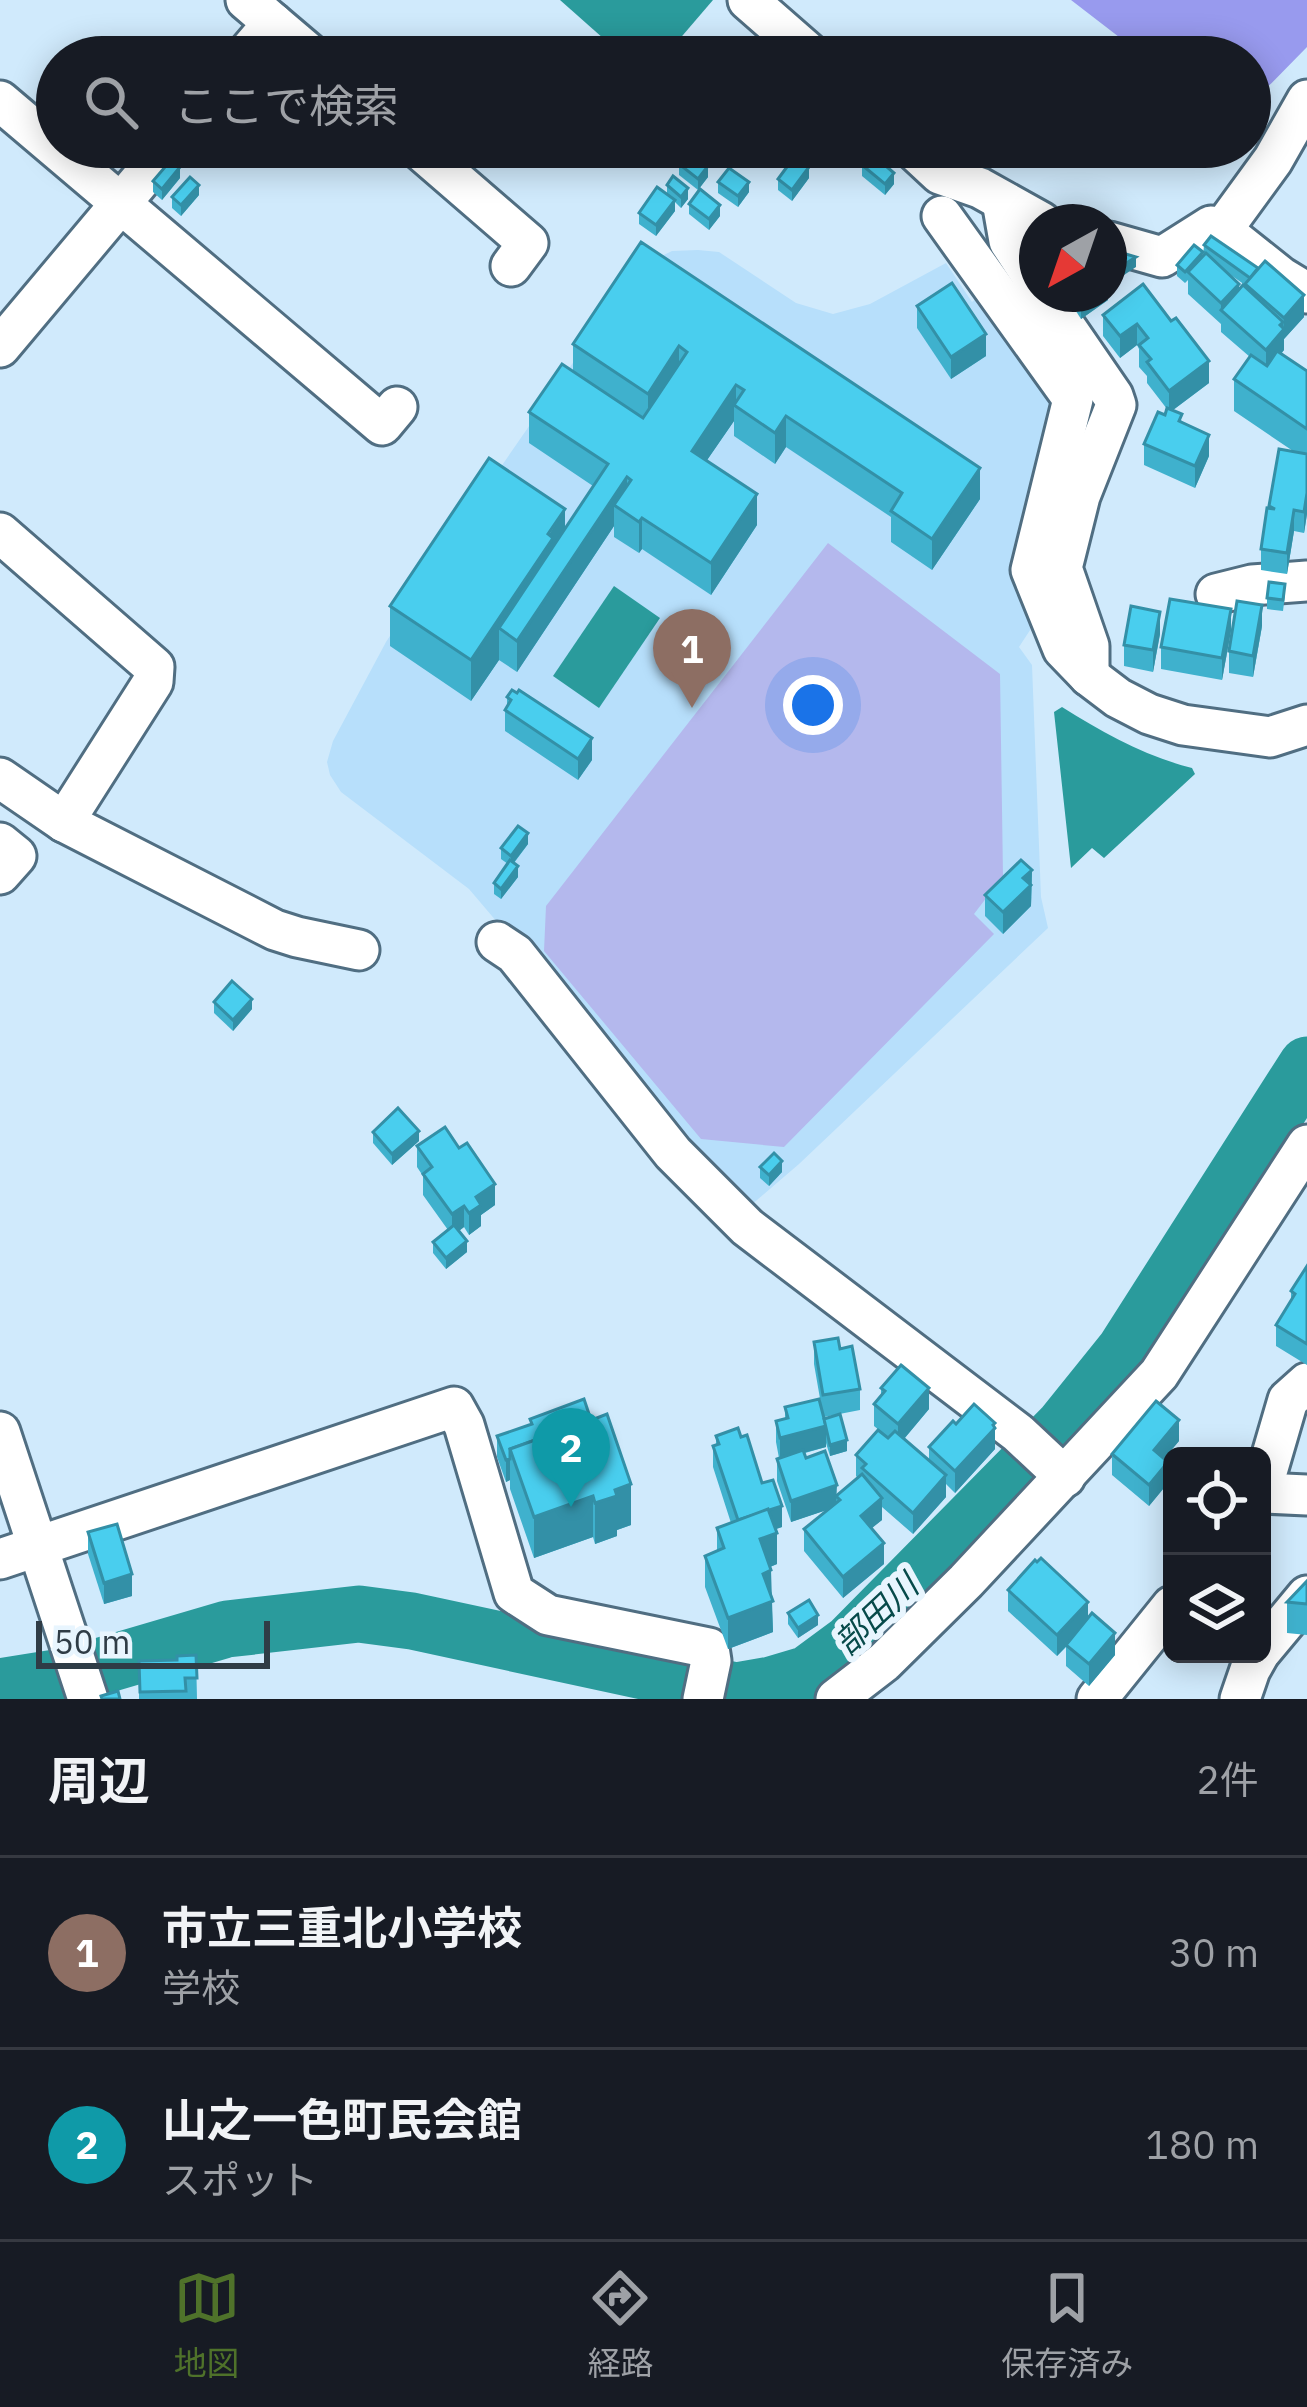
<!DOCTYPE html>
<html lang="ja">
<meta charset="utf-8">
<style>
body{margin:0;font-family:"IBM Plex Sans","Noto Sans JP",sans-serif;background:#20242c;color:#f1f3f6}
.controls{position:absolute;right:36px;bottom:36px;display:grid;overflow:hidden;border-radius:18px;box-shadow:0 6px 30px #0003}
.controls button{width:108px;height:108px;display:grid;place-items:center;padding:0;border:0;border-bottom:3px solid #363941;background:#171b24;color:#f1f3f6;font:60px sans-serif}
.compass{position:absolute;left:1019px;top:204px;width:108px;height:108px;border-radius:50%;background:#171b24;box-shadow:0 6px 30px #0003;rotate:220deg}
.scale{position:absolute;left:36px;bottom:30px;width:234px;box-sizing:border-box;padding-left:12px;border:6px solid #2f3c46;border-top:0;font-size:33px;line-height:42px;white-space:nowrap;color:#2f3c46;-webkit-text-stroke:9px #e8f5fe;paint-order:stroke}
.you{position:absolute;left:813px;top:705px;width:42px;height:42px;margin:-30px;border:9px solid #fff;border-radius:50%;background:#1a73e8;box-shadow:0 0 0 18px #1a73e833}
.badge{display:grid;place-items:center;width:78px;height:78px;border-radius:50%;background:#4f722a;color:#fff;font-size:39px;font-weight:700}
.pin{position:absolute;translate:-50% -99px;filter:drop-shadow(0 3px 6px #0008)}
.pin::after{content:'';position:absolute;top:63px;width:42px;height:36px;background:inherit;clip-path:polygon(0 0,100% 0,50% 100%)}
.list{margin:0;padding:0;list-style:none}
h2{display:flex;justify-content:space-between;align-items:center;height:156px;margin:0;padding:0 48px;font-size:51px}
h2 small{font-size:39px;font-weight:400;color:#9ea1a6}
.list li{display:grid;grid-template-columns:78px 1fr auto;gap:36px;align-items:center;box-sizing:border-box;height:192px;padding:0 48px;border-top:3px solid #363941}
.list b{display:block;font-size:45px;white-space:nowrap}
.list p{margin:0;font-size:39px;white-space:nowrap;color:#9ea1a6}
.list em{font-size:39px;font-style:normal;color:#9ea1a6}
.icon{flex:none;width:66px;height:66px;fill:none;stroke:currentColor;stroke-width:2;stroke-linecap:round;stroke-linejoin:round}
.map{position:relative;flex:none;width:1307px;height:1699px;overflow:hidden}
.search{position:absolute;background:#171b24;box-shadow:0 6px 30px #0003;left:36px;right:36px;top:36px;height:132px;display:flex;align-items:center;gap:30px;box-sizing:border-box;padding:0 42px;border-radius:66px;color:#9ea1a6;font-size:45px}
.sheet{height:540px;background:#171b24}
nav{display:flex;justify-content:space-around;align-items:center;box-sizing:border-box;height:168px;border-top:3px solid #363941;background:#171b24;font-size:33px;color:#9ea1a6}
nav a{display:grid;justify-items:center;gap:6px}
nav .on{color:#4f722a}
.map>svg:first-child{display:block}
.built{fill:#b7dffb}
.green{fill:#b4b8ed}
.forest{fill:#989aee}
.water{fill:#2a9b9c}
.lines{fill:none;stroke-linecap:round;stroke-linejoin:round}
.river{stroke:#2a9b9c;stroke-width:57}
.minor-casing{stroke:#506e82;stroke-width:45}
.minor{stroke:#fff;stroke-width:39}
.wall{fill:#3fb1cd;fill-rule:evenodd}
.shaded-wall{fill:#3390a7}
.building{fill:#49ceee;stroke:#3390a7;stroke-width:3}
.labels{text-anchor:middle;stroke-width:12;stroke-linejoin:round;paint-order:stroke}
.water-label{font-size:33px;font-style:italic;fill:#074a4a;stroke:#e8f5fe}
</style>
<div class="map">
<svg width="1307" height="1699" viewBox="0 0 1307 1699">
<rect width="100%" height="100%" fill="#d0eafc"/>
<polygon class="built" points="698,250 719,252 796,303 833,314 870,304 946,263 972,302 979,296 1044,382 1051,407 1040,465 1036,621 1019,647 1032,665 1041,897 1048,928 799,1164 750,1206 683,1141 469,889 341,792 330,775 327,762 333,741 386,642 489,484 633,276 647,263 672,251"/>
<polygon class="green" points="828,543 1000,674 1003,876 974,914 994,934 784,1147 701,1139 544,951 546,906"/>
<polygon class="forest" points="1071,0 1307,0 1307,47 1250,105 1250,57 1145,57"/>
<g class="water">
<polygon points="560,0 713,0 665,56 604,39"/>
<polygon points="614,586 660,618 599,708 553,676"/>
<path d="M1062 707C1104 733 1144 756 1192 768L1195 774 1104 858 1092 848 1071 868 1054 712Z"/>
</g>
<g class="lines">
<polyline class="river" points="0,1687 67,1676 227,1629 359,1614 412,1621 736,1691 771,1685 808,1674 850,1643 1063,1427 1125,1350 1307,1065"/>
<defs>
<g id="minor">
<polyline points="748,0 813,57"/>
<polyline points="273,23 313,57"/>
<polyline points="244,57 273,23 246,0"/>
<polyline points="0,101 382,425 397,407"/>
<polyline points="417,147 528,243 511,266"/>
<polyline points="911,147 940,174 980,188 1041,222"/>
<polyline points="1002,201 1009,241 1037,284"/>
<polyline points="942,216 1073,399 1031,570 1063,649 1089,676 1118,698 1149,714 1183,725 1270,737 1307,725"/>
<polyline points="1222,230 1273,160 1307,100"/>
<polyline points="1109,242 1162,257 1211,226 1222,230 1281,277 1307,293"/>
<polyline points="1043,294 1113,396 1116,405 1080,496 1062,568 1089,646 1089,676"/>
<polyline points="0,347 168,147"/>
<polyline points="0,533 154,667 153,682 64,822"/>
<polyline points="1216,594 1252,585 1307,581"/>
<polyline points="0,778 64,822 275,930 297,937 359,950"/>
<polyline points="0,843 16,856 0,874"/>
<polyline points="497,942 515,954 673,1153 747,1227 1018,1433 1065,1477"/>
<polyline points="0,1432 88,1699"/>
<polyline points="1262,1489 1288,1400 1307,1383"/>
<polyline points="1262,1493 1307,1495"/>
<polyline points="0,1559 454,1407 464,1425 514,1593 548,1615 709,1648 711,1661 703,1699"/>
<polyline points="1262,1650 1307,1596"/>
<polyline points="836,1699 884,1662 966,1581 1159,1374 1307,1145"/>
<polyline points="1097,1699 1172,1606"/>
<polyline points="1240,1699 1250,1670 1259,1654"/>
</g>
</defs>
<use href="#minor" class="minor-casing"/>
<use href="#minor" class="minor"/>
</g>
<g class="wall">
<polygon points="740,147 766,147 757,161 740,150"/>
<polygon points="679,164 708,177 698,190 679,175"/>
<polygon points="862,165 894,184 885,195 862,176"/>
<polygon points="180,178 162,200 153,192 153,181"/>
<polygon points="809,178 792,201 778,190 778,179"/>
<polygon points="718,182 749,192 738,207 718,193"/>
<polygon points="667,185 688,199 681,208 675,202 675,211 656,236 639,224 639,213 667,194"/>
<polygon points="199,195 181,216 172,208 172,197"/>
<polygon points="689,204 720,216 709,230 689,214"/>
<polygon points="641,242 980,499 932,570 891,542 891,517 786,447 775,464 734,436 734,421 707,460 757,525 711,595 642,549 639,553 614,537 614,526 517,672 499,660 471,701 390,646 390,606 565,528 593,486 529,443 529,412 573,371 573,344"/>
<path d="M1204 245 1304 317 1284 339V350L1281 354 1307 371V514L1304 533 1294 531 1287 574 1261 570V549L1279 449 1293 451 1234 411V379L1250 357 1221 332V324L1188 294V280L1185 283 1177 276V265L1203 256ZM1225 271 1245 285V287L1239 290Z"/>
<polygon points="1143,284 1209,383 1173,410 1209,456 1195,488 1144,465 1144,444 1167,409 1147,383 1147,376 1139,367 1139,349 1137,345 1120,358 1103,336 1103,315"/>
<polygon points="1065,294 1108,294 1108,300 1081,319"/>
<polygon points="917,306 986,356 951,379 917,328"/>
<polygon points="1285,595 1283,611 1267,609 1267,598"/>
<polygon points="1262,626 1253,677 1229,673 1229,651"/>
<polygon points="1231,631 1222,680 1161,669 1161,647"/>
<polygon points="1160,634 1153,672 1124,666 1124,645"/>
<polygon points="507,697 592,760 578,780 505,731 505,710 507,706"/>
<polygon points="528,844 514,863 518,877 501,899 494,894 494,883 508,864 501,859 501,848"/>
<polygon points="1032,870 1031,906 1003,934 985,916 985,895"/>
<polygon points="214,1002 252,1009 233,1031 214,1013"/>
<polygon points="373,1132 419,1141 392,1165 373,1143"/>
<polygon points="417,1146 495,1205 481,1215 481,1226 469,1235 464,1227 459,1231 467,1252 446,1269 433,1253 433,1242 448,1230 423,1195 423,1176 417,1167"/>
<polygon points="760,1167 782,1172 769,1186 760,1178"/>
<polygon points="1307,1266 1307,1365 1276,1346 1276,1325 1291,1300 1291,1291"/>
<polygon points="814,1342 840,1349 860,1389 860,1410 824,1417 847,1451 830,1456 826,1443 826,1447 805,1453 806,1458 837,1495 858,1478 856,1476 856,1455 889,1438 874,1426 874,1404 881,1396 881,1388 929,1409 904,1439 929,1461 929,1447 956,1424 995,1423 995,1449 955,1493 946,1484 946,1497 913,1534 882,1507 882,1520 871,1528 884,1564 843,1598 804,1551 804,1529 829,1509 791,1522 777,1481 777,1459 779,1458 776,1442 776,1421 785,1419 785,1407 822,1410 814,1364"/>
<polygon points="530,1419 631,1525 617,1530 617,1536 595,1544 593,1537 534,1558 510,1489 510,1480 506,1482 497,1457 497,1436 530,1424"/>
<polygon points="716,1436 741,1437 782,1527 776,1529 777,1564 770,1567 773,1632 728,1649 705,1587 705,1556 717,1551 717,1528 731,1523 713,1467 713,1446 716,1445"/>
<polygon points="1179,1441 1164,1458 1168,1483 1149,1506 1112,1475 1112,1454"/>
<polygon points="88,1532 132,1596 104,1604 88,1554"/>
<polygon points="1307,1581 1307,1635 1287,1633 1287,1602"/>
<polygon points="1008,1590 1088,1618 1115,1655 1089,1686 1066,1666 1066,1647 1057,1656 1008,1611"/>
<polygon points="788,1613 818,1625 798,1638 788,1624"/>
<polygon points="196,1655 197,1699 139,1699 139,1661 177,1660"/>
</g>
<g class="shaded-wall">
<polygon points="759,147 766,147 757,161 757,150"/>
<polygon points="708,166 708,177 698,190 698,179"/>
<polygon points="180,167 180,178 162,200 162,189"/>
<polygon points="809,167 809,178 792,201 792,190"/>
<polygon points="894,173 894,184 885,195 885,184"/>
<polygon points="749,182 749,192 738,207 738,196"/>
<polygon points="199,185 199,195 181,216 181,205"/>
<polygon points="688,188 688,199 681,208 681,197"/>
<polygon points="675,200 675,211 656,236 656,225"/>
<polygon points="720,205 720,216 709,230 709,219"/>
<polygon points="1136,257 1136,267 1109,285 1109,274"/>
<polygon points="1239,284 1239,305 1221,310 1221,303"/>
<polygon points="1085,294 1108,294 1108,300 1081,319 1081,297"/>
<polygon points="1304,295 1304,317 1284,339 1284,350 1266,371 1266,350 1283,322 1283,330 1284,318"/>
<polygon points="1137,324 1137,345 1120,358 1120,336"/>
<polygon points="986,334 986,356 951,379 951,357"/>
<polygon points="679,346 679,378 648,426 648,394"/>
<polygon points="1209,361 1209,383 1169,413 1169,391"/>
<polygon points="736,385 736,407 734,405 734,421 692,482 692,451"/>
<polygon points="786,416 786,447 775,464 775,433"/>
<polygon points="1209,435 1209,456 1195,488 1195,466"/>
<polygon points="980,468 980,499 932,570 932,539"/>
<polygon points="627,477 627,508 614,505 614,526 517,672 517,641"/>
<polygon points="1307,493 1307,514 1304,533 1304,512"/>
<polygon points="757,494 757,525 711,595 711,563"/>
<polygon points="565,509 565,550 499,628 499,660 471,701 471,660"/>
<polygon points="1294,510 1294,531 1287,574 1287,553"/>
<polygon points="642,518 642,549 639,553 639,522"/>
<polygon points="1262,605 1262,626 1253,677 1253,656"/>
<polygon points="1231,609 1231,631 1222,680 1222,658"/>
<polygon points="1160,612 1160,634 1153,672 1153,650"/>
<polygon points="592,738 592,760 578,780 578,759"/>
<polygon points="528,833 528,844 511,866 511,856"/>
<polygon points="518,866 518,877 501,899 501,889"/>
<polygon points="1032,870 1031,906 1003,934 1003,912 1023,878"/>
<polygon points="252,999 252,1009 233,1031 233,1020"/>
<polygon points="419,1131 419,1141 392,1165 392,1154"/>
<polygon points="782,1161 782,1172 769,1186 769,1175"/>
<polygon points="495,1184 495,1205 481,1215 481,1226 469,1235 469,1213 476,1197"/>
<polygon points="464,1206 464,1227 452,1236 452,1214"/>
<polygon points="467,1241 467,1252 446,1269 446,1258"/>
<polygon points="929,1388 929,1409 898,1446 898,1424"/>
<polygon points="1179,1420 1179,1441 1154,1471 1154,1450"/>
<polygon points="995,1423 995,1449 955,1493 955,1471"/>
<polygon points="826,1426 826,1447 780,1459 780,1438"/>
<polygon points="847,1440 847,1451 830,1456 830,1445"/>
<polygon points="510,1459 510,1480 506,1482 506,1460"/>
<polygon points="1168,1462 1168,1483 1149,1506 1149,1485"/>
<polygon points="946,1475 946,1497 913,1534 913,1513"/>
<polygon points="631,1484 631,1525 617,1530 617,1536 595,1544 595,1503 615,1490"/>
<polygon points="837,1485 836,1507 791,1522 791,1501"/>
<polygon points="593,1496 593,1537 534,1558 534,1517"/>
<polygon points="882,1498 882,1520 861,1537 861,1516"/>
<polygon points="782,1506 782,1527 738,1542 738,1520"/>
<polygon points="777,1533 777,1564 760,1571 760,1539"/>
<polygon points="884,1543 884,1564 843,1598 843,1577"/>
<polygon points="771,1570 773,1632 728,1649 728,1618 763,1574"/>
<polygon points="132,1574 132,1596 104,1604 104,1583"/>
<polygon points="1088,1602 1088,1623 1057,1656 1057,1635"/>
<polygon points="818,1615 818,1625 798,1638 798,1628"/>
<polygon points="1115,1633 1115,1655 1089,1686 1089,1664"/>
</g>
<g class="building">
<polygon points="689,151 708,166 698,179 679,164"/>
<polygon points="872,154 894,173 885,184 862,165"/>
<polygon points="795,156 809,167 792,190 778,179"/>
<polygon points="171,160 180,167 162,189 153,181"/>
<polygon points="729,168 749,182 738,196 718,182"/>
<polygon points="673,176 688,188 681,197 667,185"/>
<polygon points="190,177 199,185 181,205 172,197"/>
<polygon points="657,187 675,200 656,225 639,213"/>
<polygon points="700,189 720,205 709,219 689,204"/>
<polygon points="1211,236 1258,268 1250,278 1204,245"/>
<polygon points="641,242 980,468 932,539 891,511 902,493 786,416 775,433 734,405 744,390 736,385 692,451 757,494 711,563 642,518 639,522 614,505 631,480 627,477 517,641 499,628 608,464 529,412 562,364 643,418 687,352 679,346 648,394 573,344"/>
<polygon points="1194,245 1203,252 1185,272 1177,265"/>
<polygon points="1109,249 1136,257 1109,274"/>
<polygon points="1206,253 1239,284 1221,303 1188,272"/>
<polygon points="1265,261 1304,295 1284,318 1245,284"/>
<polygon points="952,283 986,334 951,357 917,306"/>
<polygon points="1143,284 1171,321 1176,318 1209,361 1169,391 1147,362 1151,359 1139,345 1148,338 1137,324 1120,336 1103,315"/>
<polygon points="1243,285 1283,322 1280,325 1284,329 1266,350 1221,310"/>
<polygon points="1277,351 1307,371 1307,429 1234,379 1251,355 1267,366"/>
<polygon points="1167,408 1182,414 1179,421 1209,435 1195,466 1144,444 1158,412 1165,415"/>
<polygon points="1279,449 1307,454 1307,493 1304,512 1294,510 1287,553 1261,549 1267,508 1275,509 1269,506"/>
<polygon points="489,458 565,509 548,534 553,538 471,660 390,606"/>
<polygon points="1269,582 1285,584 1283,600 1267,598"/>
<polygon points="1170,599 1231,609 1222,658 1161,647"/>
<polygon points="1237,601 1262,605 1253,656 1229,651"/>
<polygon points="1131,606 1160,612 1153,650 1124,645"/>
<polygon points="512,690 517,693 519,690 592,738 578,759 505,710 511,700 507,697"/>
<polygon points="518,826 528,833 511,856 501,848"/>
<polygon points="510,860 518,866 501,889 494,883"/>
<polygon points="1021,860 1032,870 1023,878 1031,885 1003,912 985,895"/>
<polygon points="232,981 252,999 233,1020 214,1002"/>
<polygon points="398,1108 419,1131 392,1154 373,1132"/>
<polygon points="445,1127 459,1148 467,1143 495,1184 476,1197 481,1205 469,1213 464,1206 452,1214 423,1174 432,1167 417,1146"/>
<polygon points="774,1153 782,1161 769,1175 760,1167"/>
<polygon points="454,1225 467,1241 446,1258 433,1242"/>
<polygon points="1307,1266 1307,1344 1276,1325 1295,1294 1291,1291"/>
<polygon points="838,1338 840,1349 852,1346 860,1389 823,1395 814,1342"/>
<polygon points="901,1365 929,1388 898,1424 874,1404 885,1391 881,1388"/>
<polygon points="584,1399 591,1420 584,1423 584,1426 564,1434 563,1430 510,1449 510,1459 506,1460 497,1436 532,1424 530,1419"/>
<polygon points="819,1399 826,1426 780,1438 776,1421 788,1418 785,1407"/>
<polygon points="1156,1401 1179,1420 1154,1450 1168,1462 1149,1485 1112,1454"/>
<polygon points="974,1404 995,1423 993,1425 995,1428 955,1471 929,1447 953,1421 956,1424"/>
<polygon points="607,1414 631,1484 615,1490 617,1496 595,1503 593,1496 534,1517 510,1449 563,1430 564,1434 585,1426 584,1423"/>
<polygon points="840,1414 847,1440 830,1445 824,1419"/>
<polygon points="738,1428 741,1437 747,1435 762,1483 773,1480 782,1506 738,1520 713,1446 719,1444 716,1436"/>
<polygon points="878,1430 888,1438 895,1431 946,1475 913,1513 862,1468 866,1464 856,1455"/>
<polygon points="803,1450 806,1458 825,1451 837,1485 791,1501 777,1459"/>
<polygon points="862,1474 882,1498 861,1516 884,1543 843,1577 804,1529 840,1500 836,1496"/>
<polygon points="768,1509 777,1533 760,1539 771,1570 763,1574 773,1601 728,1618 705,1556 724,1548 717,1528"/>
<polygon points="117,1524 132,1574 104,1583 88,1532"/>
<polygon points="1041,1558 1088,1602 1057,1635 1008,1590 1035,1560 1037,1562"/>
<polygon points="1307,1581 1307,1604 1287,1602"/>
<polygon points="809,1600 818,1615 798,1628 788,1613"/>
<polygon points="1092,1613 1115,1633 1089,1664 1066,1645"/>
<polygon points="196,1655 197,1678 185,1678 186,1691 140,1692 139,1661 177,1660 177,1656"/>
<polygon points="118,1691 120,1699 102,1699 101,1696"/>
</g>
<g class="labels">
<g class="water-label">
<text transform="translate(876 1614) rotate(-43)" y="12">部田川</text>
</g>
</g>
</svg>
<div class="controls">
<button><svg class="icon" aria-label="locate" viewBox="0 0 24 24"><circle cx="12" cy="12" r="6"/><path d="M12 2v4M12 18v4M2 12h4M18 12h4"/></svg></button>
<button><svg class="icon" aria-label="layers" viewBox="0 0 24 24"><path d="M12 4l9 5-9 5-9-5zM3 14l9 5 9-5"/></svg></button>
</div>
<svg class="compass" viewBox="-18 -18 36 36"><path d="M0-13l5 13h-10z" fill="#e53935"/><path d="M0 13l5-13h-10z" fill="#9ea1a6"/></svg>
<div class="scale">50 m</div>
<div class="you"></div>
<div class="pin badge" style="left:692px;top:708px;background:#8d6e63">1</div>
<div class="pin badge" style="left:571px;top:1507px;background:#0f9aa8">2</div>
<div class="search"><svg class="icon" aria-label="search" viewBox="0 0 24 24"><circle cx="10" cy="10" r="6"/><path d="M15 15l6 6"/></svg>ここで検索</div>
</div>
<section class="sheet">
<h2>周辺<small>2件</small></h2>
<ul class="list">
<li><span class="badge" style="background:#8d6e63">1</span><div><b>市立三重北小学校</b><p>学校</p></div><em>30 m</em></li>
<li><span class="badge" style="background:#0f9aa8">2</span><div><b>山之一色町民会館</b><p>スポット</p></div><em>180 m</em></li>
</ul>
</section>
<nav>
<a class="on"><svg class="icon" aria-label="map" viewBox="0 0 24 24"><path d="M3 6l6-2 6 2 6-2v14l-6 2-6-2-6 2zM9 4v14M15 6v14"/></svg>地図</a>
<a><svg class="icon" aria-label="directions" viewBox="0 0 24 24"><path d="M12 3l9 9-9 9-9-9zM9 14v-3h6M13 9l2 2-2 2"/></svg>経路</a>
<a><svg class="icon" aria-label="saved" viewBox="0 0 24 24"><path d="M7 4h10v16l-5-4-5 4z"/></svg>保存済み</a>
</nav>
